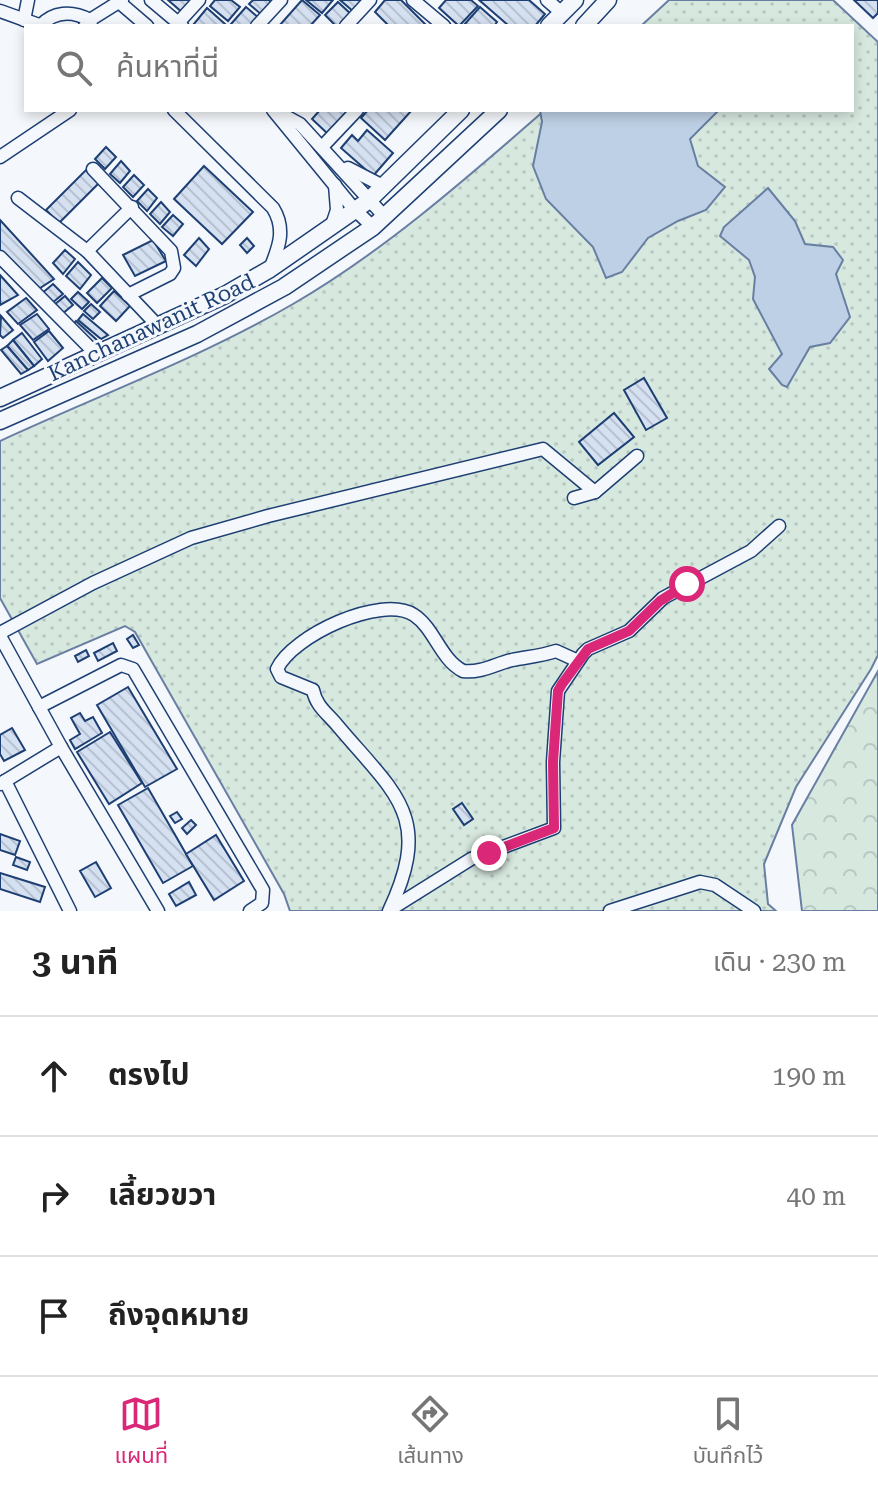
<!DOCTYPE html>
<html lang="th">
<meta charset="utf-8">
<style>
body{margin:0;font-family:"Roboto Serif","Noto Sans Thai",serif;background:#f2f2f2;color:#222}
.stop{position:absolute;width:24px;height:24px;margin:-18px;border:6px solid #db2777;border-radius:50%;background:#fff}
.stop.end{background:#db2777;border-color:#fff;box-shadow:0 2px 8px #0008}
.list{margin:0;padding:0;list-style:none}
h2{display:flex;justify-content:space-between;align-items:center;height:104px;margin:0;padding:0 32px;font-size:34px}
h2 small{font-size:26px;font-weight:400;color:#767676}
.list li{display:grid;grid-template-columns:52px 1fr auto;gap:24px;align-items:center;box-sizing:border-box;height:120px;padding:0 32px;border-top:2px solid #e0e0e0}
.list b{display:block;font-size:30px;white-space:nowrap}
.list em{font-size:26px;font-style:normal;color:#767676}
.icon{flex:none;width:44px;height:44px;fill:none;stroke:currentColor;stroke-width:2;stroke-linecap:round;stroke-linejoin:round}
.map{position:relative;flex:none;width:878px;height:911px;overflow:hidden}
.search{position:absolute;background:#fff;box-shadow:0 4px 12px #0003;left:24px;right:24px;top:24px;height:88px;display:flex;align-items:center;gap:20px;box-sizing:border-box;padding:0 28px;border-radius:0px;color:#767676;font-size:30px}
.sheet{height:464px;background:#fff}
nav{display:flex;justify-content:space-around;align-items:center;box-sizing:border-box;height:112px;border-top:2px solid #e0e0e0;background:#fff;font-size:22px;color:#767676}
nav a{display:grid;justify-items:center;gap:4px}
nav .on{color:#db2777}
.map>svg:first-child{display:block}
.grass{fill:url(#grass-dots);stroke:#687fa3;stroke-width:2}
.forest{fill:url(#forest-crowns);stroke:#687fa3;stroke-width:2}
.water{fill:#bed0e5;stroke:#687fa3;stroke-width:2}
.building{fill:url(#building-back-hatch);stroke:#1d3f73;stroke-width:2}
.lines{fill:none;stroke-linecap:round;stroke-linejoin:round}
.minor-casing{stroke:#1d3f73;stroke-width:15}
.major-casing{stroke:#1d3f73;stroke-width:19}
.minor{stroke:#f4f7fb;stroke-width:12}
.major{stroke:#f4f7fb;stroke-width:16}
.route{stroke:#db2777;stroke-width:10}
.labels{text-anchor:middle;stroke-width:6;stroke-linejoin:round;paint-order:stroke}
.street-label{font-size:22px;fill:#1d3f73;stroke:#f4f7fb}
</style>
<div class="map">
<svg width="878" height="911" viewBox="0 0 878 911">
<defs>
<pattern id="grass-dots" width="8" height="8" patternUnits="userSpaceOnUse" patternTransform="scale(2)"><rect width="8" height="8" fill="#d7e8df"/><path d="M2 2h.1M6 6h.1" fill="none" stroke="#b8c8c3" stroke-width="1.8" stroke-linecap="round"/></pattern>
<pattern id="forest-crowns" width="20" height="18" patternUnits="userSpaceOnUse" patternTransform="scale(2)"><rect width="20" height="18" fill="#d7e8df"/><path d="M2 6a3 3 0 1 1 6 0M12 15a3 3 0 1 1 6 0" fill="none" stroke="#b8c8c3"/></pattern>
<pattern id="building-back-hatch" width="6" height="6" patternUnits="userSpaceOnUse" patternTransform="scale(2)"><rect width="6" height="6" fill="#d5e0f0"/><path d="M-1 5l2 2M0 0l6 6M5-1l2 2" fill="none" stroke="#b6c1d1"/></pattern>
</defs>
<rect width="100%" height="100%" fill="#f4f7fb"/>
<path class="grass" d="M669 0H833L878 42V655L871 669 796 787 764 864 768 904 776 911H290L284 894 135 632 125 626 37 664 0 598V441C97 396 200 358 293 304 383 252 467 178 545 110H852V26H641Z"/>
<polygon class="forest" points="878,671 878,911 802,911 792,825"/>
<g class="water">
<polygon points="540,110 719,110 690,139 698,166 725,187 706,210 678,221 648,238 622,272 606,278 593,247 546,199 533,166 542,122"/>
<polygon points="768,188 795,221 805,244 833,247 843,260 836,274 850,317 830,343 810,347 787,387 782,385 769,369 782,354 753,299 755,277 749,260 720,236 724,227"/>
</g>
<g class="building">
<polygon points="168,0 194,0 183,13"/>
<polygon points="215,0 231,0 240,7 228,21 210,6"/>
<polygon points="253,0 269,0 273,4 262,15 249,4"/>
<polygon points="302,0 320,15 310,26 279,26"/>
<polygon points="306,0 333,0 322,13"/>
<polygon points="340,0 364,0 354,12"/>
<polygon points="385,0 401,0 427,26 389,26 375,12"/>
<polygon points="446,0 471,0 478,6 459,26 439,8"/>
<polygon points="479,0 529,0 545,14 535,26 509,26"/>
<polygon points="854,0 878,0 878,13 873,18"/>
<polygon points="338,2 351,14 340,26 336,26 325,15"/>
<polygon points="246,7 259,18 252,26 233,26 231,24"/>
<polygon points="480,7 497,22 494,26 463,26"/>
<polygon points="207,8 225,24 224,26 193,25"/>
<polygon points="320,110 347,110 348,111 328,134 312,119"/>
<polygon points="368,110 412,110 385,140 361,118"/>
<polygon points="367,130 393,153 373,176 341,148 352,135 358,141"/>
<polygon points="106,147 116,157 105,169 95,159"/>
<polygon points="121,161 130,171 120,183 110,174"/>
<polygon points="204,166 253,212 222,244 174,199"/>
<polygon points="86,170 100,182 59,223 46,210"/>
<polygon points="134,175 144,185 133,197 123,187"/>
<polygon points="148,189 157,198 147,211 137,201"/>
<polygon points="161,202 170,212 160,224 150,214"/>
<polygon points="173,215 183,224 173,236 162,227"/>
<polygon points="0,220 54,279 37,290 0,252"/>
<polygon points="199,238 209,249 196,266 184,255"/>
<polygon points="247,238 254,246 247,253 240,245"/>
<polygon points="153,240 166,261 135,276 123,255"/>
<polygon points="65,250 75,259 63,274 53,263"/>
<polygon points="78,262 91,275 80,289 66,276"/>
<polygon points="0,275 18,295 0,305"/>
<polygon points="102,278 112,288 97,303 87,293"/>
<polygon points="53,284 63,294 51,304 41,294"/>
<polygon points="114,291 130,306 116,321 100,306"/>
<polygon points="78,292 89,302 82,309 71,299"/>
<polygon points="65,296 73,305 62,314 54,305"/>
<polygon points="26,298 37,310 18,324 7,312"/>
<polygon points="91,304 100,312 93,319 84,311"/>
<polygon points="37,314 49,329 33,340 20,325"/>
<polygon points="83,314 108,335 101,339 78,320"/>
<polygon points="1,316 13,330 3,338 0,335"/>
<polygon points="76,321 98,341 92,346 72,326"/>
<polygon points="49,331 63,348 48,361 34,342"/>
<polygon points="22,333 42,359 34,366 13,340"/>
<polygon points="13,340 34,366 28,370 7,346"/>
<polygon points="7,346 28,370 21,374 1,350"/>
<polygon points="644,378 667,418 646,430 624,390"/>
<polygon points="614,413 634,437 598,465 579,442"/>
<polygon points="133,635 139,645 133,648 127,639"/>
<polygon points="113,643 117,651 98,661 94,653"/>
<polygon points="86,650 89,656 78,662 75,656"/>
<polygon points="128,687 177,769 145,787 97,705"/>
<polygon points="80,713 85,721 93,717 102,733 75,749 70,740 80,734 71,718"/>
<polygon points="12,728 25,750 4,761 0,754 0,735"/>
<polygon points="110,732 142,783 109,804 77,752"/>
<polygon points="148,788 193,866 163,883 118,805"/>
<polygon points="462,803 473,819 464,825 453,809"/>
<polygon points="177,812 182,819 175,823 170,816"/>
<polygon points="191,820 196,825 187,834 182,828"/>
<polygon points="0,834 20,841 15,855 0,850"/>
<polygon points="216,835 244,881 214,900 186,854"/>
<polygon points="16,857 30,862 27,870 13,865"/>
<polygon points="96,862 111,888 95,897 80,871"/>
<polygon points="0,873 45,887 40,902 0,889"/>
<polygon points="189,882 196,895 176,906 169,894"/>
</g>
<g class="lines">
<defs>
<g id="minor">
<polyline points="151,0 182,26"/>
<polyline points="413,0 444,26"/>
<polyline points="547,0 562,13"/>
<polyline points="119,2 147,26"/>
<polyline points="0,11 39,25"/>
<polyline points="24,20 28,0"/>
<polyline points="178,23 199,0"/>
<path d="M40 26C53 12 71 10 90 20L85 26"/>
<polyline points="91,26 90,20 122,0"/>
<polyline points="257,26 281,0"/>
<polyline points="346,26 370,0"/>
<path d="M174 110 273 208C286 229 279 247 270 269"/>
<polyline points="273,110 354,209 373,227"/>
<polyline points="278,112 300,124 384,216"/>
<polyline points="322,147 357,110"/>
<polyline points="0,157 70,110"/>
<polyline points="348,168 383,186"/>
<polyline points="93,169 171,251 174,268 170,274 128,295"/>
<polyline points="18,198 87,251 158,326"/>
<polyline points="332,225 337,210 335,185"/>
<polyline points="87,251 132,207"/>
<polyline points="0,257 97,355"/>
<polyline points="574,498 595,492 637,456"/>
<polyline points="0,633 93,583 191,538 268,516 543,449 595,492"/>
<polyline points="0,636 61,747 158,911"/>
<polyline points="39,707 121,665 133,669 263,890 262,903 250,911"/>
<polyline points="5,781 70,911"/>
<polyline points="0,784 61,747"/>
<polyline points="391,909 471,859 554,828 553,762 558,691 583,654 588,649 629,631 663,598 751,551 779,526"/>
<path d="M389 911C434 816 395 794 337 725 327 713 316 706 313 690L281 677 277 669C292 636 381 594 414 615 435 629 440 659 463 671 482 673 495 664 512 660 527 657 541 656 556 651L578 661"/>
<polyline points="610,911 700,882 715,885 754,911"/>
</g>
<g id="major">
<polyline points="549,26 575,0"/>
<polyline points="584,26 608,0"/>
<polyline points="0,398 225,295 270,269 368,201 461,110"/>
<polyline points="0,421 197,334 284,287 373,227 499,110"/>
</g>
</defs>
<use href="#minor" class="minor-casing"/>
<use href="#major" class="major-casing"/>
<use href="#minor" class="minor"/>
<use href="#major" class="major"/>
</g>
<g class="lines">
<polyline class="route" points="489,853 554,828 553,762 558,691 562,684 588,649 629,631 660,601 687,584"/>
</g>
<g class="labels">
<g class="street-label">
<text transform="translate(151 327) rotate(-25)" y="8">Kanchanawanit Road</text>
</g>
</g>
</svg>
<div class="stop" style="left:687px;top:584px"></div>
<div class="stop end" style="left:489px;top:853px"></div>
<div class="search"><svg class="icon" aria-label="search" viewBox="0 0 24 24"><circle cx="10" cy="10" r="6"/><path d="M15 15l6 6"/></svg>ค้นหาที่นี่</div>
</div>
<section class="sheet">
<h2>3 นาที<small>เดิน · 230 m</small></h2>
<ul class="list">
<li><svg class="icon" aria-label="ahead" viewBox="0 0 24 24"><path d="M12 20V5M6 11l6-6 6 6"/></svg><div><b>ตรงไป</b></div><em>190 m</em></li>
<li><svg class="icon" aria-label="right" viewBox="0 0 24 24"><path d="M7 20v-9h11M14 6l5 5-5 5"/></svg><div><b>เลี้ยวขวา</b></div><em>40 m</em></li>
<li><svg class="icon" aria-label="arrive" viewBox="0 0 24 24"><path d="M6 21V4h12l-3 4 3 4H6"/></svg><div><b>ถึงจุดหมาย</b></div></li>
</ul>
</section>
<nav>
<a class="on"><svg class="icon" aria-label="map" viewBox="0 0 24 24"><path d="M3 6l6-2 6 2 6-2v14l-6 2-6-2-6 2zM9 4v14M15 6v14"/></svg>แผนที่</a>
<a><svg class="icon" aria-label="directions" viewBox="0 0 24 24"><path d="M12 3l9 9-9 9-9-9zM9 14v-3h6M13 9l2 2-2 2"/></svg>เส้นทาง</a>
<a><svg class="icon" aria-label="saved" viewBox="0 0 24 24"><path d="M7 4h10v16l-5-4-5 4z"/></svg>บันทึกไว้</a>
</nav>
